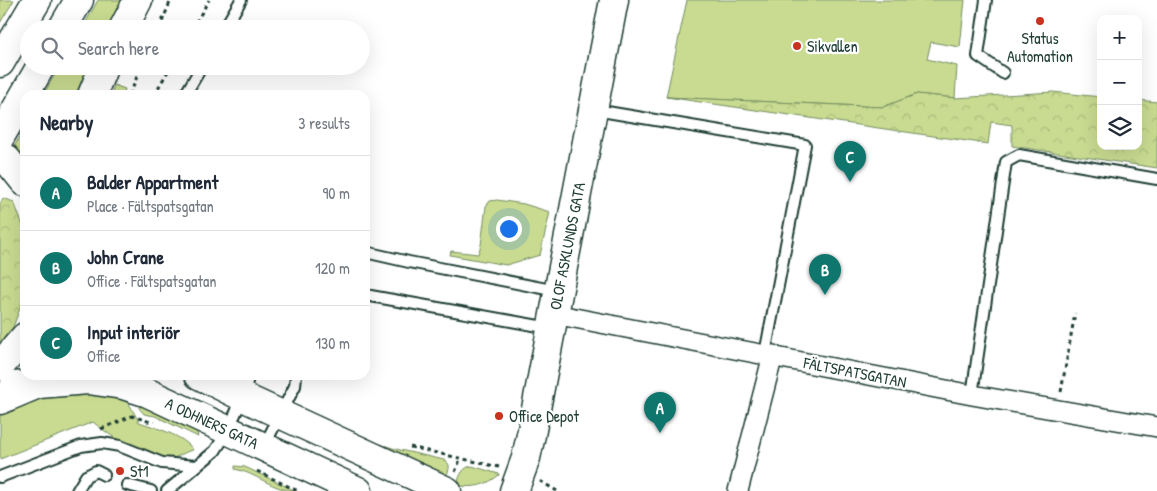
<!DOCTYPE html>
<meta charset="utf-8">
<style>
body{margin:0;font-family:"Patrick Hand",sans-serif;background:#f6f6f7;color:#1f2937}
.controls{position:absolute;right:15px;top:15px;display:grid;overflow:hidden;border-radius:10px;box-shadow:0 5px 20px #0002}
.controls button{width:45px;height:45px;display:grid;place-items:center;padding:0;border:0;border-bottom:1px solid #e0e1e3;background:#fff;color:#1f2937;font:25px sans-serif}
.you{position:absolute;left:508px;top:228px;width:18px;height:18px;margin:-12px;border:4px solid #fff;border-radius:50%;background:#1a73e8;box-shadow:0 0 0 8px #1a73e833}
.badge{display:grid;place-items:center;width:32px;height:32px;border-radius:50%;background:#0f766e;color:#fff;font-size:16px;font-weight:700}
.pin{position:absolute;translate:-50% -41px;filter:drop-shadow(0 1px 2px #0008)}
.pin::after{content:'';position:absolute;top:26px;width:18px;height:15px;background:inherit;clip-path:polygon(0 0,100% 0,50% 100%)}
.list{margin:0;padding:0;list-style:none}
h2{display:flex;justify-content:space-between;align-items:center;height:65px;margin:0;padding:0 20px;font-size:21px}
h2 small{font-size:16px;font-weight:400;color:#747a83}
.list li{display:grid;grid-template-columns:32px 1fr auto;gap:15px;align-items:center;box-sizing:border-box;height:75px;padding:0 20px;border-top:1px solid #e0e1e3}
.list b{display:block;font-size:19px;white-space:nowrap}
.list p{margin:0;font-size:16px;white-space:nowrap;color:#747a83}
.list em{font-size:16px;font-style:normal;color:#747a83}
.icon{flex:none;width:28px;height:28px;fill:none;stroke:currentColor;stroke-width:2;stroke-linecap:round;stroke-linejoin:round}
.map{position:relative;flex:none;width:1157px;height:491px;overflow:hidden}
.search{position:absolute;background:#fff;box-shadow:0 5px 20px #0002;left:20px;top:20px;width:350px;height:55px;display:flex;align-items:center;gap:12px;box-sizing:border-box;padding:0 18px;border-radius:28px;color:#747a83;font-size:19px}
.panel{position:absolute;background:#fff;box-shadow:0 5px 20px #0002;left:20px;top:90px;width:350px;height:290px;border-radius:15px}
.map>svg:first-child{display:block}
.green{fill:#c8db90;stroke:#748c62}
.forest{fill:url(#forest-crowns);stroke:#748c62}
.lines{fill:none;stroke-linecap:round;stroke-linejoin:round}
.lane-casing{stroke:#1f3d34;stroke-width:14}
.street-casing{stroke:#1f3d34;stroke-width:22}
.secondary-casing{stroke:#1f3d34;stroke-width:31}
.primary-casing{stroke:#1f3d34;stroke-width:31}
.path{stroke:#1f3d34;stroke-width:3;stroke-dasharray:4 4;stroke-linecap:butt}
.lane{stroke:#fff;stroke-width:10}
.street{stroke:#fff;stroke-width:19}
.secondary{stroke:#fff;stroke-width:28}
.primary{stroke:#fff;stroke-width:28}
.poi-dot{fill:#c8321e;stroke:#fff;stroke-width:2}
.labels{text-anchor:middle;stroke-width:4.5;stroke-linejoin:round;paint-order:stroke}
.poi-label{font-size:16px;fill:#1f3d34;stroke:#fff;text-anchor:start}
.street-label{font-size:16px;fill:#1f3d34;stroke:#fff}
</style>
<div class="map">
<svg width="1157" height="491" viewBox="0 0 1157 491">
<defs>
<pattern id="forest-crowns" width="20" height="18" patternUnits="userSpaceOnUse" patternTransform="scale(1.25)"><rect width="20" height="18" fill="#c8db90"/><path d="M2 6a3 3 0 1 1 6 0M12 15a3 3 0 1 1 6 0" fill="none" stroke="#abbd7d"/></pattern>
</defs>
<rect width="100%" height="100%" fill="#fff"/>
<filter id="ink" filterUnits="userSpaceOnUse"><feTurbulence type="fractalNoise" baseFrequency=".02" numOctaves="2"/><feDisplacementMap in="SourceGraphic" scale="10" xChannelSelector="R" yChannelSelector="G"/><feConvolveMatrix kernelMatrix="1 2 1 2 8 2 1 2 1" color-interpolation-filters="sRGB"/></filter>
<g filter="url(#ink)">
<g class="green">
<polygon points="0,0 14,0 0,23"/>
<polygon points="98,0 124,0 109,29 82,29"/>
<polygon points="687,0 965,0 960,47 931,42 927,59 957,66 955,98 917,94 883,107 666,97"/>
<polygon points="60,66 90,66 76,95 43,95"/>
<polygon points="114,85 125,89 123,95 111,95"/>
<polygon points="25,127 25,161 15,145"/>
<polygon points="497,200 524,204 550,212 540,255 506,265 450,255 451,251 478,254 481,245 486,206 490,201"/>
<path d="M58 392 125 396 139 422C154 427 185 436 193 450 185 451 178 458 171 458 143 458 114 439 93 422L0 459V411Z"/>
<polygon points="139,404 196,428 198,437 155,416 144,414 139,408"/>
<path d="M357 437 396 449 444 460C453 464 448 472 445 479L424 464H421Z"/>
<path d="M235 466 245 467 296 491C274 491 256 473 235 469Z"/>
<path d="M472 466 499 474V475C487 485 473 489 457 485 459 477 462 467 472 466Z"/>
</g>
<g class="forest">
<polygon points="1053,92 1101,97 1101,146 1138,146 1138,100 1157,102 1157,168 1012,146 1012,125 991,122 988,144 666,97 883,107 917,94 955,98"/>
<polygon points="3,198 14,202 25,231 25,294 13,327 0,342 0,204"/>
</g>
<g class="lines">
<defs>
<g id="lane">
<polyline points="986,0 978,56 1003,73"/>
<polyline points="224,29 241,0"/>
<polyline points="185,95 202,66"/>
<polyline points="595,110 805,145 765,354"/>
<polyline points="365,252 409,262 557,291"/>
<polyline points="365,295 550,328"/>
<polyline points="972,395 1006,162 1019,155 1157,179"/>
<polyline points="264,446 295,386 296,375"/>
<polyline points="0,477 81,446 102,443 120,446 162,463 196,466"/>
<polyline points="127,485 151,491"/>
<polyline points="77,491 86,476 96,471 104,475"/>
<polyline points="167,491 215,451 226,434 243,397 247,382 246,375"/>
</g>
<g id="street">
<polyline points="554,314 972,395 1157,427"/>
<polyline points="738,491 773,355"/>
</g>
<g id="secondary">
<polyline points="0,153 8,161 25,182"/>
<polyline points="0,366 25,337"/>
<polyline points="199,375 243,397 447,491"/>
<polyline points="14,386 88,380 123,385 148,393 358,491"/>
<polyline points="514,491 526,458 531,435 614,0"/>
</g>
<g id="primary">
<polyline points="62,29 79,0"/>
<polyline points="123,29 138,0"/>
<polyline points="0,63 37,0"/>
<polyline points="92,95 104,66"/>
<polyline points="0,137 41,66"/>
<polyline points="0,400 38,384"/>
</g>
</defs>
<use href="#lane" class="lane-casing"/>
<use href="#street" class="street-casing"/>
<use href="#secondary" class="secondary-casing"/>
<use href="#primary" class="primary-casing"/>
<g class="path">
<polyline points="159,29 171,0"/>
<polyline points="192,29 209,0"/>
<polyline points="130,95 141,66"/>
<polyline points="154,95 171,66"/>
<polyline points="1061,392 1075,313"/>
<polyline points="101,429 132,416 154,423"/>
<polyline points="410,447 499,467"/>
<polyline points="257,471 298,491"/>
<polyline points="455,472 460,460"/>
<polyline points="540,481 557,491"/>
</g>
<use href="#lane" class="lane"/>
<use href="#street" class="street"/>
<use href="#secondary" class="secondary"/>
<use href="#primary" class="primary"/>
</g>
</g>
<g class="poi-dot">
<circle cx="1040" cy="21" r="5"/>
<circle cx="797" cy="46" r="5"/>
<circle cx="499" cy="416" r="5"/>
<circle cx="120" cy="471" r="5"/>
</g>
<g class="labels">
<g class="poi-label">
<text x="1040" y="44" text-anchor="middle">Status<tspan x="1040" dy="18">Automation</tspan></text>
<text x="807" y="52">Sikvallen</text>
<text x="509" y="422">Office Depot</text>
<text x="130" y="477">St1</text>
</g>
<g class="street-label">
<text transform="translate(567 246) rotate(-79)" y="6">OLOF ASKLUNDS GATA</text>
<text transform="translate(855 372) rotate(11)" y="6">FÄLTSPATSGATAN</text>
<text transform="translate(212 423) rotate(25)" y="6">A ODHNERS GATA</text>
</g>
</g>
</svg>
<div class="controls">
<button>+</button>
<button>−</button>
<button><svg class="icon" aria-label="layers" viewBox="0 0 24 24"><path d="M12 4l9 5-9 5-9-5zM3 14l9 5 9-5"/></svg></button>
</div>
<div class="you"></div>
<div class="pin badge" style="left:660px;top:433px">A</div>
<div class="pin badge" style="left:825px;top:295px">B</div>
<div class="pin badge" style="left:850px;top:182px">C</div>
<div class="search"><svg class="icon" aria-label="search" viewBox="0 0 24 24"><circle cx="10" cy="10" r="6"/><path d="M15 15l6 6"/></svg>Search here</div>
<section class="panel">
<h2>Nearby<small>3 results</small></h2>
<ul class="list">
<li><span class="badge">A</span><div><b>Balder Appartment</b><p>Place · Fältspatsgatan</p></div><em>90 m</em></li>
<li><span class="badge">B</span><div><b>John Crane</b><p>Office · Fältspatsgatan</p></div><em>120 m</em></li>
<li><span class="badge">C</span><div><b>Input interiör</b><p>Office</p></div><em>130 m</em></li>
</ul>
</section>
</div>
